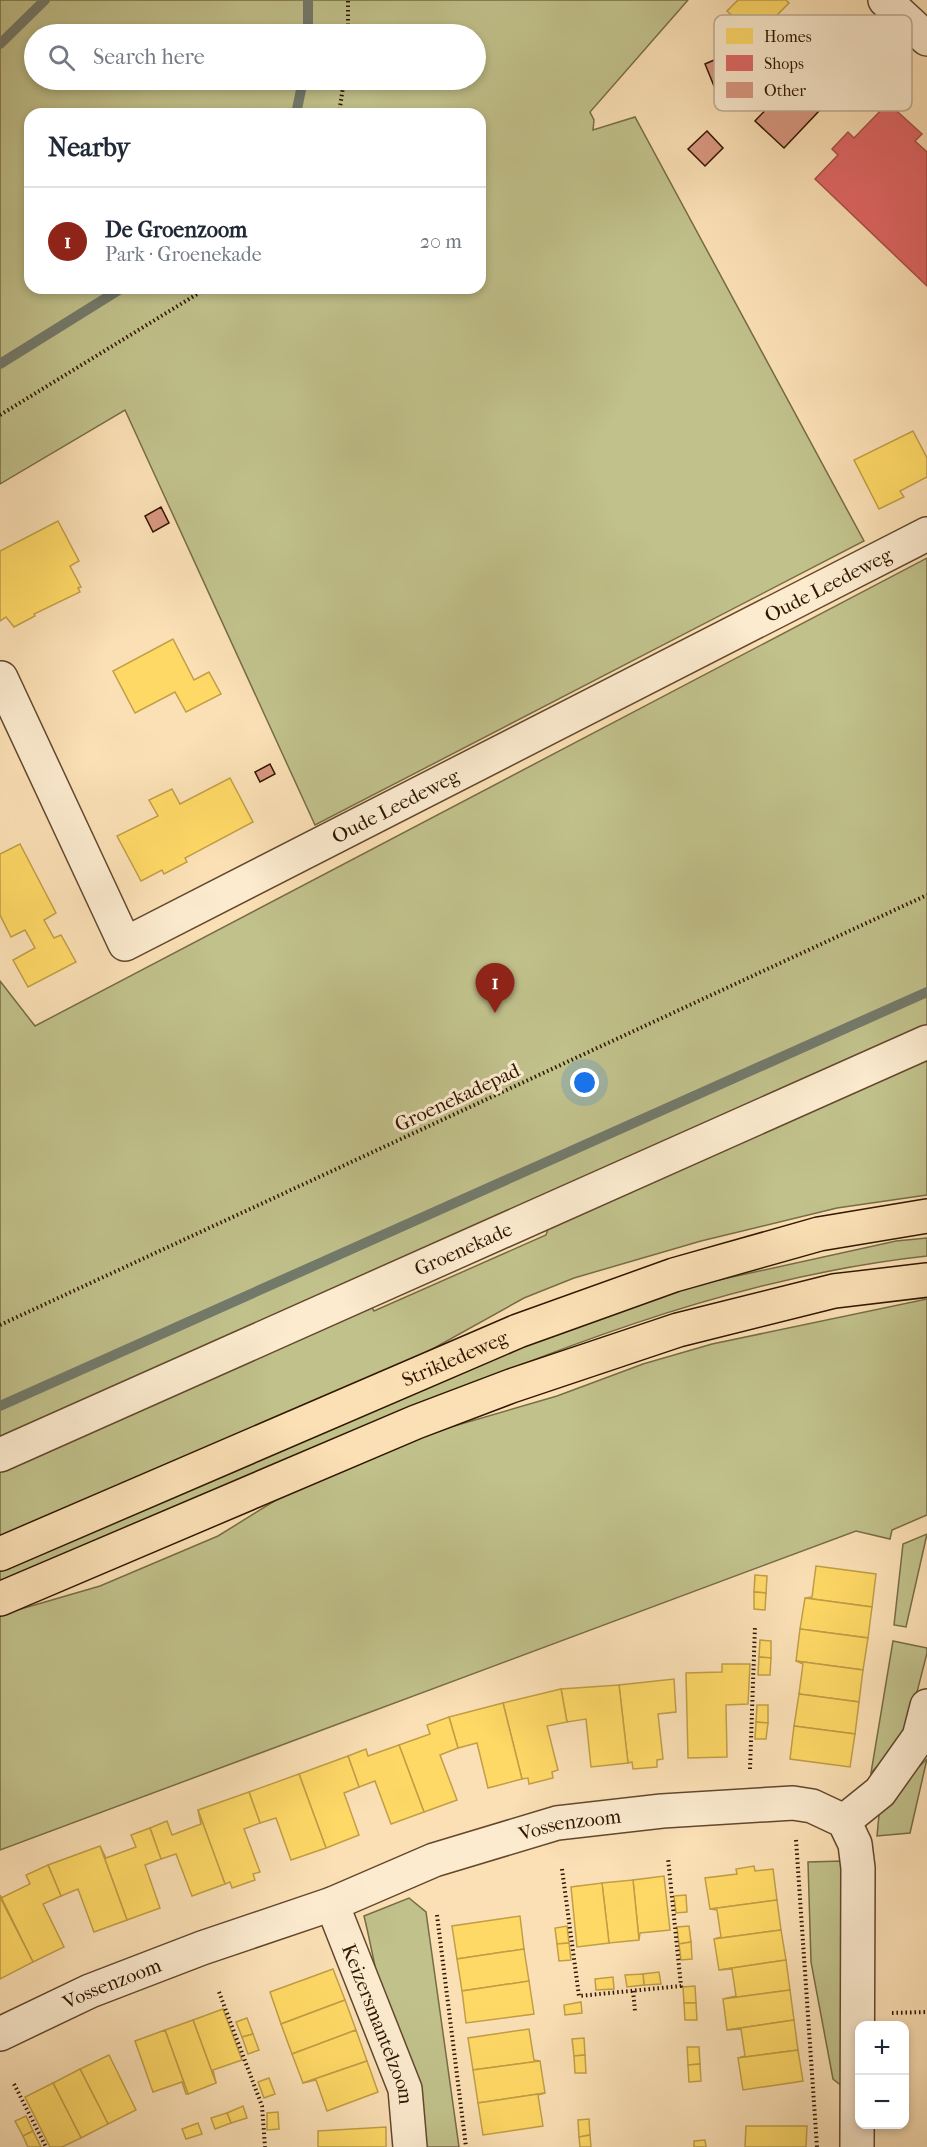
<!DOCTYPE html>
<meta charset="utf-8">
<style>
body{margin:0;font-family:"IM FELL French Canon",serif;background:#f6f6f7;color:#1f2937}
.controls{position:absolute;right:18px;bottom:18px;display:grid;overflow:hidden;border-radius:12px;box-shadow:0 3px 9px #0003}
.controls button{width:54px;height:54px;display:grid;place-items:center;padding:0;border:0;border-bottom:2px solid #e0e1e3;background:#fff;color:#1f2937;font:30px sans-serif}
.you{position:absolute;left:585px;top:1083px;width:21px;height:21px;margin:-15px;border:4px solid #fff;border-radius:50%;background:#1a73e8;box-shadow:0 0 0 9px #1a73e833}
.badge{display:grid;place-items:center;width:39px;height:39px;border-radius:50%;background:#8f2418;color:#fff;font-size:20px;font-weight:700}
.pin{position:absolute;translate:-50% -50px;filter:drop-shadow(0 2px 3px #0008)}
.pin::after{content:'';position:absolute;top:32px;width:21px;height:18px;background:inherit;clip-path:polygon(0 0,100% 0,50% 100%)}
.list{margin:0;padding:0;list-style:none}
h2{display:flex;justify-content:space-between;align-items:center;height:78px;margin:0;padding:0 24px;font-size:26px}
h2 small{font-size:20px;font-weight:400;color:#747a83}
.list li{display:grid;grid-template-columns:39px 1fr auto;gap:18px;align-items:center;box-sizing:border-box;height:108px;padding:0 24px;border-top:2px solid #e0e1e3}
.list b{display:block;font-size:22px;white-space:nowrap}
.list p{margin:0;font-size:20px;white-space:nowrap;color:#747a83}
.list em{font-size:20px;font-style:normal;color:#747a83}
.icon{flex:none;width:33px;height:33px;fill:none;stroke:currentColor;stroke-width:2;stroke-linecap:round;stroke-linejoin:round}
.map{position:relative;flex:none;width:927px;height:2147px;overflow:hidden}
.search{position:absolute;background:#fff;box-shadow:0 3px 9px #0003;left:24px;top:24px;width:462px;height:66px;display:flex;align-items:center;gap:15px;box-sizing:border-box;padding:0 21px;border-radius:33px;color:#747a83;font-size:22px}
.panel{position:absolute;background:#fff;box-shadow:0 3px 9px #0003;left:24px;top:108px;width:462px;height:186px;border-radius:18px}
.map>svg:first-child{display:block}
.green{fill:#c1c18b;stroke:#786c46;stroke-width:1.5;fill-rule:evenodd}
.homes{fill:#ffd966;stroke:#c19e47;stroke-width:1.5}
.shops{fill:#e06666;stroke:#ab4e47;stroke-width:1.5}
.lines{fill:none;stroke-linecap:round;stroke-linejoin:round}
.stream{stroke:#737a6b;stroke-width:10}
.building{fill:#d99781;stroke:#301600;stroke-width:1.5}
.minor-casing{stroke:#63482d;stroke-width:36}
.major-casing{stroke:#301600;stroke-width:36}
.path{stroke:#301600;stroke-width:4;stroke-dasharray:1.5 3;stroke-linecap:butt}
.minor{stroke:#fcebcf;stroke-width:33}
.major{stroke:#fbe0b5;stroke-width:33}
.labels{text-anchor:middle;stroke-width:6;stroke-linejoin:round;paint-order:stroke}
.street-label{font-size:20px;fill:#301600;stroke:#fcebcf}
.key{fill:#fcebcf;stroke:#bfab91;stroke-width:1.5}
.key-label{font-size:16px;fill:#301600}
</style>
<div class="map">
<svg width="927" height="2147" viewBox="0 0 927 2147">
<rect width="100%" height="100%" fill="#fbe0b5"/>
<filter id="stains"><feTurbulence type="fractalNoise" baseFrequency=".00333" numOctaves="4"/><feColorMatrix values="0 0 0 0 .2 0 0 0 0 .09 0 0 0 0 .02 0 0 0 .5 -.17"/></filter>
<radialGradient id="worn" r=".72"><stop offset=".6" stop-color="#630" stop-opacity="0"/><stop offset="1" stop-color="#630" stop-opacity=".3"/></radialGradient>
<g class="green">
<path d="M0 0H688L590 112 594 120 593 130 635 117 864 541 315 825 125 410 0 484ZM34 34H476V80H34ZM30 114H480V288H30Z"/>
<polygon points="927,558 927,1027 0,1441 0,981 35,1026"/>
<polygon points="927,1057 927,1195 837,1208 701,1241 574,1278 524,1298 364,1387 0,1542 0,1471 371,1306 374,1311 546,1235 549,1226"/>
<path d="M927 1238V1256C725 1278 536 1356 351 1435 234 1486 117 1536 0 1586V1566L426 1384 618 1309 700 1284 896 1241Z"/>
<polygon points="927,1299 927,1515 892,1530 890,1539 856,1531 0,1850 0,1615 100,1586 218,1536 310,1479 389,1445 557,1396 643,1364 712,1344"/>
<polygon points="927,1534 906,1627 894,1625 903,1544"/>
<polygon points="893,1641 927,1648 927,1653 906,1735 871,1773"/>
<polygon points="927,1759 910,1833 877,1836 880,1804"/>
<polygon points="843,1861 843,2087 833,2079 811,1962 808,1862"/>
<path d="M409 1898 426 1912 459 2147H424C429 2094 394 2038 380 1988 374 1964 370 1940 364 1916Z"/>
</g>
<g class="homes">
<polygon points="738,0 786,0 789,3 741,51 726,36 739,22 727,11"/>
<polygon points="913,431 927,458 927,477 900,491 904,497 879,509 854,460"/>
<polygon points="58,521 79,561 70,566 81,587 78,588 80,592 34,614 35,616 14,627 6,617 0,621 0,551"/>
<polygon points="173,639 194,680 209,672 221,694 186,712 175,692 135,713 113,671"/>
<polygon points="230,778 253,822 185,858 187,862 164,874 162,870 141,881 117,836 158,816 149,800 172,789 180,804"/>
<polygon points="20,844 56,913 44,920 54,938 61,935 76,962 28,987 13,960 35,948 25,930 11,937 0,915 0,854"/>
<polygon points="816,1566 876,1574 872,1607 805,1598 812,1597"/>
<polygon points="755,1575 767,1576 766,1593 754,1592"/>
<polygon points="754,1592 766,1593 765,1610 754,1609"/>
<polygon points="805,1598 872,1607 868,1638 800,1629"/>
<polygon points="800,1629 868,1638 863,1670 796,1661"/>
<polygon points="760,1640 771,1641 771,1658 759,1657"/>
<polygon points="759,1657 771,1658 770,1675 758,1675"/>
<polygon points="796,1661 863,1670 859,1702 799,1694 803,1664"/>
<polygon points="722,1664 750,1664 748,1704 726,1705 727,1757 688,1758 686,1673 722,1672"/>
<polygon points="674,1679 676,1712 658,1714 663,1759 657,1760 657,1767 633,1769 632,1762 628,1763 619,1685"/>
<polygon points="619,1685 628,1763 591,1767 586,1719 567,1722 561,1689"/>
<polygon points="561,1689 567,1722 547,1726 558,1770 552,1772 553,1778 529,1784 528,1778 522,1779 503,1703"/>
<polygon points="799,1694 859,1702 855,1734 794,1726"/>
<polygon points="503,1703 522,1779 488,1788 477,1743 458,1748 449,1717"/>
<polygon points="757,1705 768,1705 768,1723 756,1722"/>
<polygon points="449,1717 458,1748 440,1755 457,1800 424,1812 399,1745 430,1734 427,1725"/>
<polygon points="756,1722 768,1723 766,1739 755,1739"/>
<polygon points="794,1726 855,1734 850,1767 790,1759"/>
<polygon points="399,1745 424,1812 391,1824 375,1781 359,1787 348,1756 366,1749 368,1756"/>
<polygon points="348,1756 359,1787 344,1793 359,1835 326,1848 299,1774"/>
<polygon points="299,1774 326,1848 291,1860 276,1818 260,1823 249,1792"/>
<polygon points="249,1792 260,1823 244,1829 260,1872 253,1874 255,1880 232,1888 230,1882 225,1884 198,1810"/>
<polygon points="198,1810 225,1884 192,1896 176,1854 161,1859 150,1828 167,1821 172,1835 201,1824"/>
<polygon points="150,1828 161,1859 145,1865 160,1908 127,1920 100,1846 106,1858 136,1847 131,1835"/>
<polygon points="100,1846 127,1920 94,1932 78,1889 61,1896 48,1865"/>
<polygon points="48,1865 61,1896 43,1904 64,1947 33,1962 0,1895 1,1898 30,1884 26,1875"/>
<polygon points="754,1866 755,1871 773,1869 777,1900 710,1909 705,1878 737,1874 736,1869"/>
<polygon points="664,1876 670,1930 640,1933 639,1940 633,1880"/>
<polygon points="633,1880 639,1940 609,1943 602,1883"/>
<polygon points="602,1883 609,1943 577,1947 571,1887"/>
<polygon points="686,1895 687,1912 676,1913 674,1896"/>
<polygon points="0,1897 33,1962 0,1979"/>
<polygon points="777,1900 781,1930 714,1939 721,1937 717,1910 710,1909"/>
<polygon points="520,1916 524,1949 457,1959 452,1926"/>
<polygon points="567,1926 569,1943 557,1944 555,1928"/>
<polygon points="689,1926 691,1942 679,1944 677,1927"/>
<polygon points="781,1930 786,1960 719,1970 714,1939"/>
<polygon points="691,1942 692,1959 681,1960 679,1944"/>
<polygon points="569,1943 571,1960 559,1961 557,1944"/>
<polygon points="524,1949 529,1981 462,1991 457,1959"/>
<polygon points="786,1960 790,1990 723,1999 736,1996 732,1969 719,1970"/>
<polygon points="333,1969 345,2000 281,2024 270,1992"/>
<polygon points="659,1972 661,1984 644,1985 643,1974"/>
<polygon points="643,1974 644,1985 627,1987 625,1975"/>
<polygon points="613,1977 614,1989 596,1990 595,1979"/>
<polygon points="529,1981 534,2014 466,2023 462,1991"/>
<polygon points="695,1986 696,2003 684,2003 683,1987"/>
<polygon points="790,1990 794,2020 727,2030 723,1999"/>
<polygon points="345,2000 356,2030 292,2054 281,2024"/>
<polygon points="581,2002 582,2013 565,2015 564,2005"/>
<polygon points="684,2003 696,2003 697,2020 685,2020"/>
<polygon points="223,2009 242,2060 213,2070 216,2083 193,2020"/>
<polygon points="247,2018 253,2034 242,2037 236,2022"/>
<polygon points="193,2020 216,2083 188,2094 165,2030"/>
<polygon points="794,2020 798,2050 738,2058 745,2056 741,2029 727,2030"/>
<polygon points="529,2029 534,2060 540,2061 473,2070 468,2038"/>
<polygon points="165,2030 188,2094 186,2094 182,2082 153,2092 135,2041"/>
<polygon points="356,2030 367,2061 303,2083 292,2054"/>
<polygon points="253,2034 259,2050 248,2054 242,2037"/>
<polygon points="584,2038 585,2055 574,2056 572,2039"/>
<polygon points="687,2047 699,2047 700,2064 688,2065"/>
<polygon points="798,2050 803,2081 743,2090 738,2058"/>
<polygon points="109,2055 136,2110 108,2124 80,2069"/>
<polygon points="585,2055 586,2073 575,2073 574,2056"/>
<polygon points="367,2061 378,2092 327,2111 316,2080 303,2083"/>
<polygon points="540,2061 545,2093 478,2103 473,2070"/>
<polygon points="700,2064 701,2081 689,2082 688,2065"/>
<polygon points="80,2069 108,2124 81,2138 53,2083"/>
<polygon points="269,2078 275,2094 264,2098 258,2082"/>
<polygon points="53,2083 81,2138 62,2147 50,2147 25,2097"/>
<polygon points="545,2093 538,2095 543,2126 483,2135 478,2103"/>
<polygon points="243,2106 247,2118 231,2123 227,2113"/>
<polygon points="278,2112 279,2129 267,2130 267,2113"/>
<polygon points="227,2113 231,2123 215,2129 211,2118"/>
<polygon points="26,2116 33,2131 23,2136 15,2121"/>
<polygon points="589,2119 590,2135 579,2137 578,2120"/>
<polygon points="198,2123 202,2134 186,2139 182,2129"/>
<polygon points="746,2126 807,2126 806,2147 745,2147"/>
<polygon points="386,2127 386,2147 318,2147 318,2131"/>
<polygon points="33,2131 41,2147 28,2147 23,2136"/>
<polygon points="590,2135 591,2147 580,2147 579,2137"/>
<polygon points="705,2140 706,2147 694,2147 694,2141"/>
</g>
<polygon class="shops" points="888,103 922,134 915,141 927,152 927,286 815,179 838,155 832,149 848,132 854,138"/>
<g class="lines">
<g class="stream">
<polyline points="308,0 308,34"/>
<polyline points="0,44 45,0"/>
<polyline points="296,114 303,80"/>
<polyline points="0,364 122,288"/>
<polyline points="0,1406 927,992"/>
</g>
</g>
<g class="building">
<polygon points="728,54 738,76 714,86 705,64"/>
<polygon points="790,84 819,111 784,148 755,121"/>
<polygon points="707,131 723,148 705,166 688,149"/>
<polygon points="161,507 169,523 153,532 145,516"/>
<polygon points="270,764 275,774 260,782 255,772"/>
</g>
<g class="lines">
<defs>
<g id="minor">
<polyline points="885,0 927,39"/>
<path id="s1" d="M1 678 125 944 927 534"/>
<path id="s2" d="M0 1455 927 1042"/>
<polyline points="844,1821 880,1792 919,1737 927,1706"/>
<path id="s3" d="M332 1904 405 2089 410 2147"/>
<path id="s4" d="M0 2034 90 1991 202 1948 332 1904 434 1860 557 1823 662 1811 793 1803 812 1806 844 1821 855 1844 858 1868 857 2147"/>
</g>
<g id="major">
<path id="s5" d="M0 1554 518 1331 674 1275 819 1234 927 1216"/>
<polyline points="0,1599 416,1422 511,1386 678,1330 834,1291 927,1280"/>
</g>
</defs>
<use href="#minor" class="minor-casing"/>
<use href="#major" class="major-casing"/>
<g class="path">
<polyline points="348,34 348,0"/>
<polyline points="339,114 344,80"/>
<polyline points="0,415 207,288"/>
<polyline points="0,1325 927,895"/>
<polyline points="750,1769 755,1626"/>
<polyline points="796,1840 817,2147"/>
<polyline points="562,1869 579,1996 681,1986 668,1858"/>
<polyline points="437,1915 466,2147"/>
<polyline points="633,1991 635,2011"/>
<polyline points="219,1992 262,2106 265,2147"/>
<polyline points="892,2013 927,2012"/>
<polyline points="14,2084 46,2147"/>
</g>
<use href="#minor" class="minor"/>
<use href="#major" class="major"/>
</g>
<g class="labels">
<g class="street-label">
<text dy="7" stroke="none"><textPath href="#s1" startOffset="1083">Oude Leedeweg</textPath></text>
<text dy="7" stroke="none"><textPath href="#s1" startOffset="597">Oude Leedeweg</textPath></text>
<text transform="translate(457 1097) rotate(-25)" y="7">Groenekadepad</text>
<text dy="7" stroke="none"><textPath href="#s2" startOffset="507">Groenekade</textPath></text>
<text dy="7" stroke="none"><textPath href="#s5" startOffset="495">Strikledeweg</textPath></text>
<text dy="7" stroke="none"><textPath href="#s4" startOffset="609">Vossenzoom</textPath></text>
<text dy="7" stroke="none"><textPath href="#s4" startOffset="123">Vossenzoom</textPath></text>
<text dy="7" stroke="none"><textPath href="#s3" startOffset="129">Keizersmantelzoom</textPath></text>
</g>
</g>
<rect x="714" y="15" width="198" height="96" rx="9" class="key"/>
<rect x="726" y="28" width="27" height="16" fill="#ffd966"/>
<rect x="726" y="55" width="27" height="16" fill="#e06666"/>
<rect x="726" y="82" width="27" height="16" fill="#d99781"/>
<g class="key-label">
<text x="764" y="42">Homes</text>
<text x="764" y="69">Shops</text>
<text x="764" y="96">Other</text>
</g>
<rect width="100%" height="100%" filter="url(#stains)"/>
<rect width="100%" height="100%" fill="url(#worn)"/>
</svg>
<div class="controls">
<button>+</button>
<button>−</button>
</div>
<div class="you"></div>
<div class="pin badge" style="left:495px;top:1013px">1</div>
<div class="search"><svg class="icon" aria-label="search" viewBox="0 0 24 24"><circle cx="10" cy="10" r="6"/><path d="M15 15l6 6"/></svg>Search here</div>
<section class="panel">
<h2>Nearby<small></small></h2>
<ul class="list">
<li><span class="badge">1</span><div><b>De Groenzoom</b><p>Park · Groenekade</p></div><em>20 m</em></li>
</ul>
</section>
</div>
